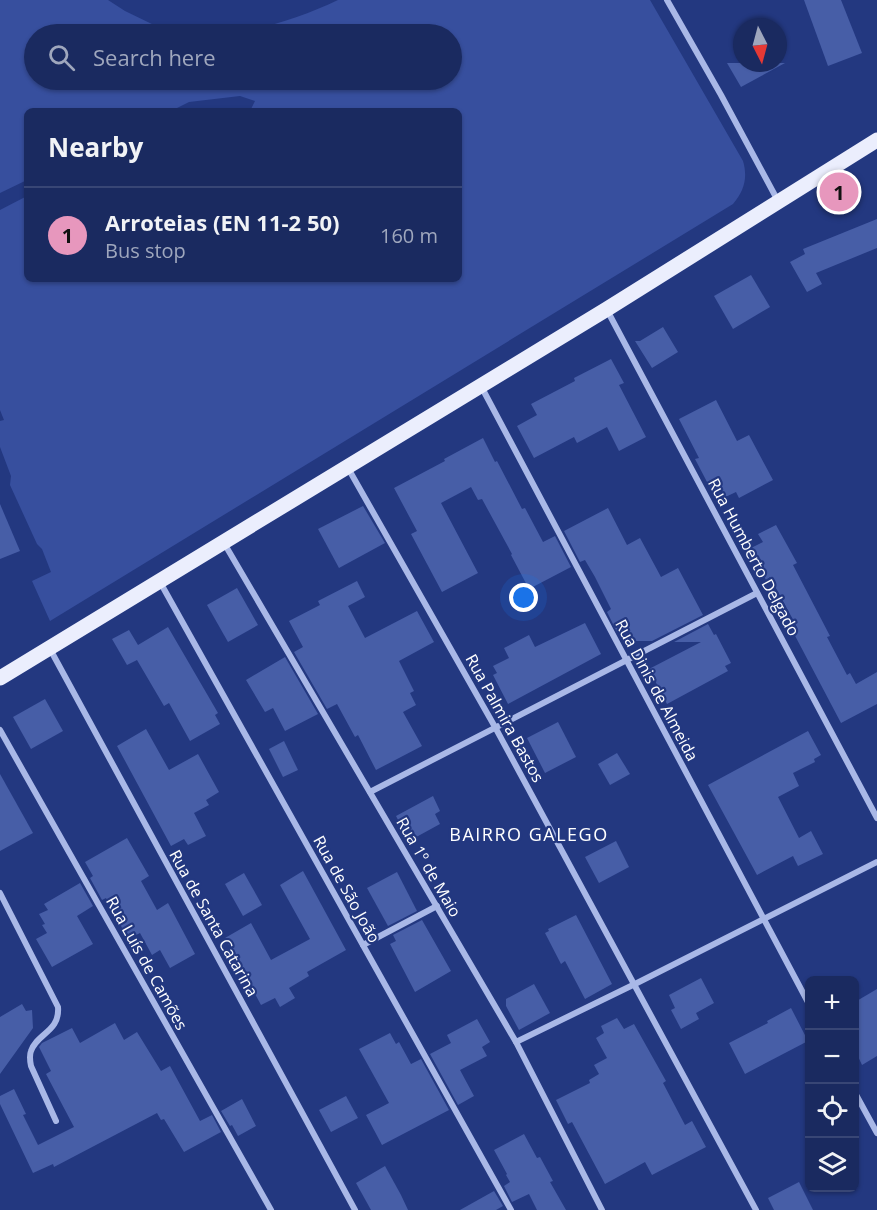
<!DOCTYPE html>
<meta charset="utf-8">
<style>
body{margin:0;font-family:"Open Sans",sans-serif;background:#273669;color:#f1f3f6}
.controls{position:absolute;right:18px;bottom:18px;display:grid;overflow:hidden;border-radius:9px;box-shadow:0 2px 4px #0004}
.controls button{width:54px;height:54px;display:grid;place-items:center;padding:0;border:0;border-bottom:2px solid #384675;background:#1a2a60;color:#f1f3f6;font:30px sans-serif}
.compass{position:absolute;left:733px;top:18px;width:54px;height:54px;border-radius:50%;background:#1a2a60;box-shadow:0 2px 4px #0004;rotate:174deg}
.you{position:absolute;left:524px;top:598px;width:21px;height:21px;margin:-15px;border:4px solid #fff;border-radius:50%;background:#1a73e8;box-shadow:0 0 0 9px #1a73e833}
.badge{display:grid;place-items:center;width:39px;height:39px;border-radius:50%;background:#e797bd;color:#111;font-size:20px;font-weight:700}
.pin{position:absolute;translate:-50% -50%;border:3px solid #fff;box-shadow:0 2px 6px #0006}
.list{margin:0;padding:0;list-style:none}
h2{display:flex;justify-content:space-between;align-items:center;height:78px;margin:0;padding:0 24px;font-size:26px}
h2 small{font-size:20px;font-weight:400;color:#9fa7bd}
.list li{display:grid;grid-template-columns:39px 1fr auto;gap:18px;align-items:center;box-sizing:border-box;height:96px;padding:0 24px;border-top:2px solid #384675}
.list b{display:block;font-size:22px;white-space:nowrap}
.list p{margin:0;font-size:20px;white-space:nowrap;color:#9fa7bd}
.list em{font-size:20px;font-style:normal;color:#9fa7bd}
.icon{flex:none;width:33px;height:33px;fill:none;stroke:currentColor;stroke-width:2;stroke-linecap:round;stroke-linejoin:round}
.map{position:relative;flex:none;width:877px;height:1210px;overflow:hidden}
.search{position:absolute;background:#1a2a60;box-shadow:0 2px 4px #0004;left:24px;top:24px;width:438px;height:66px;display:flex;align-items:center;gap:15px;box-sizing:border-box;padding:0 21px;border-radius:33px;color:#9fa7bd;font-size:22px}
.panel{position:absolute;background:#1a2a60;box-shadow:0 2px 4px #0004;left:24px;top:108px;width:438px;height:174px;border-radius:9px}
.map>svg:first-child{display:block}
.green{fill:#374f9e}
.building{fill:#475ea7}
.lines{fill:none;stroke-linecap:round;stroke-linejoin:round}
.street{stroke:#a9b8e7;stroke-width:6}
.primary{stroke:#ebeefd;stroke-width:15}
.labels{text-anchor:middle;stroke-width:4.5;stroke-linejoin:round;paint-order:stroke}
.street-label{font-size:16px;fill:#fff;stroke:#233880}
.neighbourhood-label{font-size:18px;letter-spacing:1.5px;fill:#fff;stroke:#233880}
</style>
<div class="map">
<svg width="877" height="1210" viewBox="0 0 877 1210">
<rect width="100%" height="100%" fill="#233880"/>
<path class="green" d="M0 0H108L125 11 156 26 185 34H34V80H452V34H231C268 28 304 16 338 0H650L743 161C748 178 744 191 733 204L50 621 32 581 51 572 42 549 37 544 10 485 11 476 0 447V421L4 420 0 410V210L27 196V279H459V111H250L255 101 240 96 189 102 171 111H27V180L0 193Z"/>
<g class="building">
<polygon points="804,0 841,0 862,53 828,66"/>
<polygon points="727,63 785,63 741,87"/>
<polygon points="877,219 877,248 816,273 822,284 807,292 790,262 805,254 803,249"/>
<polygon points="751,275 770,307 733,329 714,296"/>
<polygon points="663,327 678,352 652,368 635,341 640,341"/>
<polygon points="611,359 624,383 619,385 646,437 619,451 607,427 577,443 574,437 534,458 517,426 537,415 531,404 575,381 574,378"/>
<polygon points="716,400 737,441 749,435 773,480 739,498 736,492 717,501 695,459 699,458 679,419"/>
<polygon points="483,438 495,462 497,461 522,509 525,508 543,542 555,536 571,567 529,589 511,555 512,554 482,499 478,500 471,487 441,503 478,573 442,592 411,534 417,531 394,488 445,461 444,459"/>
<polygon points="0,504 20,551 0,559"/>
<polygon points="363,506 385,543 339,568 318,529"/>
<polygon points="608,508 627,545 640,538 661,577 678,568 703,615 652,641 633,641 617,632 607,612 611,609 595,577 585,560 580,562 564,531"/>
<polygon points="776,525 797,563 793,565 830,636 827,637 847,675 850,673 856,684 877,672 877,704 841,723 792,630 797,627 770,577 766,580 749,549 763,542 758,534"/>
<polygon points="357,581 365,597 348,606 365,638 417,611 434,642 399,661 414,691 410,693 416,705 403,712 422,746 376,770 358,735 355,737 337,704 327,709 294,652 303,647 289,621 320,605 318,601"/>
<polygon points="237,588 258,625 228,642 207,605"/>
<polygon points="585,623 601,654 508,704 493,675 497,673 493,666 509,658 504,648 529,635 535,647"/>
<polygon points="708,624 714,635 716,634 731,663 725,666 728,671 667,704 649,669 701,642 674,642"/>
<polygon points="168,627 218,713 215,715 220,724 190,741 169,703 164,706 137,660 127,665 112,639 129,630 138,645"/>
<polygon points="285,657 318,714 285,731 273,708 265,712 246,680"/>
<polygon points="45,699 63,731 31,749 13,717"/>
<polygon points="558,722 576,757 545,773 527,738"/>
<polygon points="146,729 169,770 198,754 219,792 206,800 209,805 194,813 206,836 188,845 184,839 171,846 117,746"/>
<polygon points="808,731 821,755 814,759 815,762 793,773 799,786 778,797 799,838 811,831 823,854 798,866 793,856 757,875 708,785"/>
<polygon points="284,741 298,770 283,777 269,749"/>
<polygon points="617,753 630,774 610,785 598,764"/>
<polygon points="0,774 33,833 0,851"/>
<polygon points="433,796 440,811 435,814 440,824 409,841 396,816"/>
<polygon points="127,838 149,876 141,881 157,910 168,903 195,954 170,968 160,950 152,955 140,933 128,939 106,898 102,900 90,878 93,876 85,862"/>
<polygon points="616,841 629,867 599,883 585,857"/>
<polygon points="303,871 346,950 307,972 309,976 289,988 295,998 280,1007 275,998 261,1005 225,938 251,923 271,960 310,939 280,885"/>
<polygon points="397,872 417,911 388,926 367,888"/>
<polygon points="244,873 262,905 243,916 225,884"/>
<polygon points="80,883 93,906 77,916 93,944 52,967 36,939 47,933 42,925 45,924 39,914 48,910 44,904"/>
<polygon points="576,915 612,984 585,999 565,961 561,964 545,933 549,931 548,929"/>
<polygon points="422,920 451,971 415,992 390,944 396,941 393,935"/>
<polygon points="701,978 714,1003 696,1013 699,1019 681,1029 671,1010 675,1008 669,995"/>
<polygon points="534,984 550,1013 519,1030 506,1006 506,999"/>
<polygon points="877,989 877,1056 862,1065 855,1050 855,1002"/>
<polygon points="22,1004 26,1011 32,1010 33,1028 0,1074 0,1017"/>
<polygon points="791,1008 808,1041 745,1074 729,1043 768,1023 767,1021"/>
<polygon points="617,1018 624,1029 634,1024 666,1081 663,1083 685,1125 692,1121 706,1147 652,1175 645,1162 605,1184 572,1122 568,1124 556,1100 590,1083 589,1080 599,1074 594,1065 607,1058 596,1038 604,1033 601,1026"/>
<polygon points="477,1019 490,1042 482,1047 487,1056 460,1070 474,1096 458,1105 430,1054 451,1043 447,1035"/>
<polygon points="115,1023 124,1040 137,1032 161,1071 170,1066 200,1121 212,1115 221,1132 184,1152 164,1119 161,1120 157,1113 54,1167 53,1164 33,1173 0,1104 0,1096 14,1089 26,1114 23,1115 38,1145 74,1127 46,1074 51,1071 39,1047 42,1043 72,1028 80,1043"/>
<polygon points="390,1033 396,1044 399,1042 411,1064 421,1059 449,1110 382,1145 366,1115 389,1103 359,1049"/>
<polygon points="346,1096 358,1118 331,1132 319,1110"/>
<polygon points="242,1099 256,1126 238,1136 232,1125 230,1126 221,1111"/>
<polygon points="524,1134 537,1158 540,1157 553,1181 550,1182 566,1210 537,1210 529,1194 512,1202 504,1186 510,1182 506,1175 507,1174 494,1150"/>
<polygon points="385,1166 401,1195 408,1210 371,1210 356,1183"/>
<polygon points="799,1182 813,1210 774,1210 768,1198"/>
<polygon points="494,1191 503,1206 496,1210 460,1210"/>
</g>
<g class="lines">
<g class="street">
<polyline points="667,0 721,95 778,201"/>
<polyline points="607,310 877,818"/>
<polyline points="481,386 810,1006"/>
<polyline points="348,468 495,727 756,1210"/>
<polyline points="224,543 516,1042 602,1210"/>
<polyline points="160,582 511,1210"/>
<polyline points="50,649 355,1210"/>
<polyline points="0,730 271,1210"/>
<polyline points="370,792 757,593"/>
<path d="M0 893 58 1007C60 1032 37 1033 31 1051 29 1056 30 1061 31 1066L56 1121"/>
<polyline points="363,945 437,906"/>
<polyline points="516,1042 635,984 877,862"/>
<polyline points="854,1091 877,1133"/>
</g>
<polyline class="primary" points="0,678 607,309 877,140"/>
</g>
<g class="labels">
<g class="street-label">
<text transform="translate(754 557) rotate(62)" y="6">Rua Humberto Delgado</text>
<text transform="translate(657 690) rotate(62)" y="6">Rua Dinis de Almeida</text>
<text transform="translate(505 718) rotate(61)" y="6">Rua Palmira Bastos</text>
<text transform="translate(429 867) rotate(60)" y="6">Rua 1º de Maio</text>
<text transform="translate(347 889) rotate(61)" y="6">Rua de São João</text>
<text transform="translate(214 923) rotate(61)" y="6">Rua de Santa Catarina</text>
<text transform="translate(147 963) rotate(61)" y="6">Rua Luís de Camões</text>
</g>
<g class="neighbourhood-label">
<text x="529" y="841">BAIRRO GALEGO</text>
</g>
</g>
</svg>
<div class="controls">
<button>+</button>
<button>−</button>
<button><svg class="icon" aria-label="locate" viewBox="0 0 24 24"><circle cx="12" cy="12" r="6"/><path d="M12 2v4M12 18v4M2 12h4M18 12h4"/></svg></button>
<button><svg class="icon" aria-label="layers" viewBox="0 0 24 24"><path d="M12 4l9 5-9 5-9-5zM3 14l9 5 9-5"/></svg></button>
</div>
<svg class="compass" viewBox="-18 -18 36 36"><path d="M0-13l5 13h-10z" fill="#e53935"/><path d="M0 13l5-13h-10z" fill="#9fa7bd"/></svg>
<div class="you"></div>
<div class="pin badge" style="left:839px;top:192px">1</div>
<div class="search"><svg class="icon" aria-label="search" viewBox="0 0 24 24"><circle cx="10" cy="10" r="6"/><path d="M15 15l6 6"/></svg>Search here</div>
<section class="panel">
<h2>Nearby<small></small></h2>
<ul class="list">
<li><span class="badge">1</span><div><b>Arroteias (EN 11-2 50)</b><p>Bus stop</p></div><em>160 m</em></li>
</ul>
</section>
</div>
